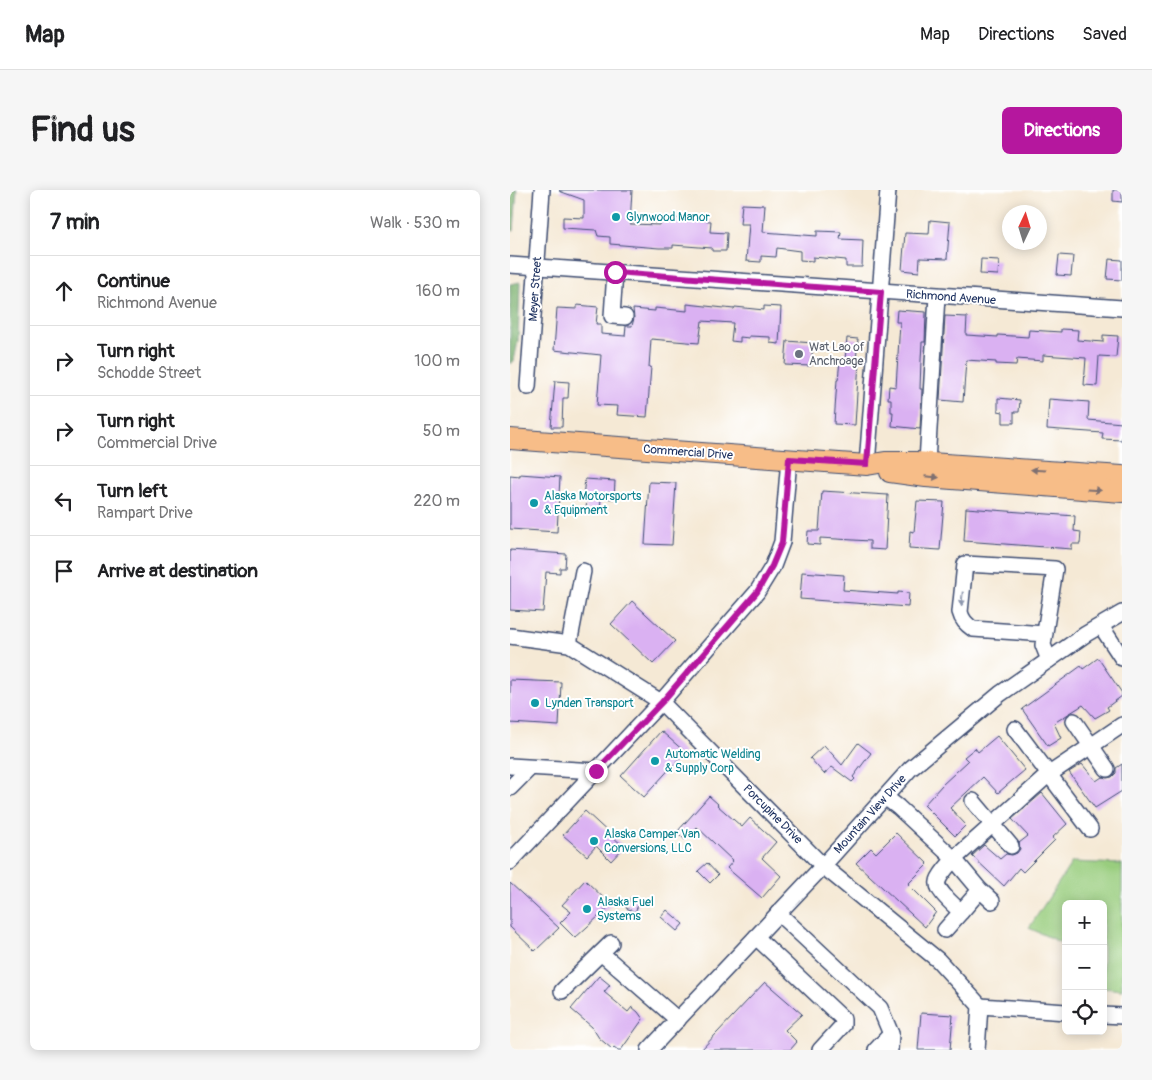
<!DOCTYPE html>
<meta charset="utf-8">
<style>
body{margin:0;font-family:Pangolin,sans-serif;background:#f6f6f6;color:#202124}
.controls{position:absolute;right:15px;bottom:15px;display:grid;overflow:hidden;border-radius:8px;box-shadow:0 2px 12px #0003}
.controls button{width:45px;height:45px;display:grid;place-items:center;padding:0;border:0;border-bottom:1px solid #e0e0e0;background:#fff;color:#202124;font:25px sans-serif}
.compass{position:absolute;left:492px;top:15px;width:45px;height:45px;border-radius:50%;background:#fff;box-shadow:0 2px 12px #0003;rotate:4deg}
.stop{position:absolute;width:15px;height:15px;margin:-11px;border:4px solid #b5179e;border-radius:50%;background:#fff}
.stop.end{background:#b5179e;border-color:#fff;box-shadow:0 1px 5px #0008}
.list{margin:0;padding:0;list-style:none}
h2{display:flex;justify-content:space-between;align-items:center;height:65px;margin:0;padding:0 20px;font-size:21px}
h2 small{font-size:16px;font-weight:400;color:#757577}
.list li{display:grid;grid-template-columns:32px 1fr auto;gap:15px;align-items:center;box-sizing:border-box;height:70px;padding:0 20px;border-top:1px solid #e0e0e0}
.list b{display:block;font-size:19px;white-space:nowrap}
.list p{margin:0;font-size:16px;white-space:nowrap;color:#757577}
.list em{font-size:16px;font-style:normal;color:#757577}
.icon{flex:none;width:28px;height:28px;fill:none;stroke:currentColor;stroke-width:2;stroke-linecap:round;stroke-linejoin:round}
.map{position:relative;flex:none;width:612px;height:860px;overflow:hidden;border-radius:8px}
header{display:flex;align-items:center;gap:30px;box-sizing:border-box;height:70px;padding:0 25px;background:#fff;border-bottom:1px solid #e0e0e0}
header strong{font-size:24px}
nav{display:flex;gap:28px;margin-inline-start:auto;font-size:18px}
.intro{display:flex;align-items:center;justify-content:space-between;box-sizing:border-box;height:120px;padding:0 30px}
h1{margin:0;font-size:35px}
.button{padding:12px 22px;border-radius:8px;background:#b5179e;color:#fff;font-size:18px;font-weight:700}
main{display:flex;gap:30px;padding:0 30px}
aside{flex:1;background:#fff;border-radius:8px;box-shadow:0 2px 12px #0003}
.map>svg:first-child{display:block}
.green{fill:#99cd7e;stroke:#5a7e6e}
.forest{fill:#7ab06d;stroke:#4a7066}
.building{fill:#dab1f2}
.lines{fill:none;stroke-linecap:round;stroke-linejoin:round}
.minor-casing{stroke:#3c4b70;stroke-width:18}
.major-casing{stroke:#3c4b70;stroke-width:22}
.minor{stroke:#fff;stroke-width:15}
.major{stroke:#f7bd88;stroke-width:20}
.oneway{fill:#7e6f71}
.oneway2{fill:#8d97ae}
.route{stroke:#b5179e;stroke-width:6}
.culture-dot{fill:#0f9aa8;stroke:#fff;stroke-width:2}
.worship-dot{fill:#6b7280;stroke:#fff;stroke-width:2}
.labels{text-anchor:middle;stroke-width:4;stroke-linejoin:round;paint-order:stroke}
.culture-label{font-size:12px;fill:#0d838f;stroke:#fff;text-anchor:start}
.street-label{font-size:12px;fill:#1b2f5e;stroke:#fff}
.worship-label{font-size:12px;fill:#5b616d;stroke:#fff;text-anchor:start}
</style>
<header>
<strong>Map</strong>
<nav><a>Map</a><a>Directions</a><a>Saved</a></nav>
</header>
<div class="intro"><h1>Find us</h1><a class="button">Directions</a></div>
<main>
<aside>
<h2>7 min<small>Walk · 530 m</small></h2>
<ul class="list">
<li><svg class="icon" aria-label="ahead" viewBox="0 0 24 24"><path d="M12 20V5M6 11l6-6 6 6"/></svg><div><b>Continue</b><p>Richmond Avenue</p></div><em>160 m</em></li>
<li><svg class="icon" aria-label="right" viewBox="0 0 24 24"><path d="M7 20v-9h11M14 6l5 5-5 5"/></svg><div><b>Turn right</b><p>Schodde Street</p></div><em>100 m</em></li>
<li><svg class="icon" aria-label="right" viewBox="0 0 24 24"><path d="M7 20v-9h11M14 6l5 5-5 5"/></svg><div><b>Turn right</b><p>Commercial Drive</p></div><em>50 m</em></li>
<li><svg class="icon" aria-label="left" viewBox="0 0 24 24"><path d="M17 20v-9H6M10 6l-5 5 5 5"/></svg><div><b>Turn left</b><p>Rampart Drive</p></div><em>220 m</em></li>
<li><svg class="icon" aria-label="arrive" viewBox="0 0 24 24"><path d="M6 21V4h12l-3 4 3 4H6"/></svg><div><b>Arrive at destination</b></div></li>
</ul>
</aside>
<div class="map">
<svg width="612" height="860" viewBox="0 0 612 860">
<rect width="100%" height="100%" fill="#fff"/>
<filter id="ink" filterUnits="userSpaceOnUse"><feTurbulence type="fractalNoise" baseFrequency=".02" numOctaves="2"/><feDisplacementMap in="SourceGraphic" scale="10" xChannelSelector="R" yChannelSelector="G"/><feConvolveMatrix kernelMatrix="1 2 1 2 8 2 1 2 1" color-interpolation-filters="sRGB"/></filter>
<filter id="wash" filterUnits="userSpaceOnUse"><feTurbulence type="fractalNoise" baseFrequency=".0096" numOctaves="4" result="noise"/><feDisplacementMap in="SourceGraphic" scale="20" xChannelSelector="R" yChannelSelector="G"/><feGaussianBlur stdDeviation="1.12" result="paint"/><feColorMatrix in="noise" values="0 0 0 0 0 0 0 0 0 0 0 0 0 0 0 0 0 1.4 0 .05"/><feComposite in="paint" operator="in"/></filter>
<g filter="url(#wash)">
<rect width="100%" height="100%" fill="#f5e9d5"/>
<polygon class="green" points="562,672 612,674 612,800 593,798 593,714 556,714 556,755 519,738"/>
<g class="forest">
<polygon points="0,0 7,0 4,41 0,40"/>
<polygon points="10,92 8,151 4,171 0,174 0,94"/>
</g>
<g id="blocks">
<g class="building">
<polygon points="50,0 122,0 120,34 150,35 151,27 201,31 200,42 217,43 216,61 202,61 202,58 163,55 163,58 149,58 100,54 100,47 88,46 86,40 53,38 53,27 74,28 74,10 49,1"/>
<polygon points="603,0 612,0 612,12 603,11"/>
<polygon points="232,14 255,15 253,42 307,46 307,41 331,42 330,49 353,50 352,77 336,77 336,70 303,67 303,71 290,70 290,61 267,58 266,67 251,66 251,72 236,71 239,34 230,34"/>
<polygon points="420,30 440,32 437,69 410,68 409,82 392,80 395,43 419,44"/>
<polygon points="549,65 563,66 561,86 547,85"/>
<polygon points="471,69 489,70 488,85 470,84"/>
<polygon points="599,69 612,70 612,90 597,89"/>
<polygon points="177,114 224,119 225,117 254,120 254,116 271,117 269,154 260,153 260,147 239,146 239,148 230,147 230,152 221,151 223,133 192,131 189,153 141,149 139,177 141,177 137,227 107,225 108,216 87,215 91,165 44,160 47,118 67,119 67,115 88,117 86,134 91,134 91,144 115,146 116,136 122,136 124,128 123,119 145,121 145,118 177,121"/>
<polygon points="387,120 416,122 415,152 412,152 411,170 410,199 412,199 410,239 382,236 383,222 381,222 381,209 378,209 379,196 386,197 390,132 386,132"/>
<polygon points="435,126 457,127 456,145 488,147 488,145 518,147 519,140 551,142 551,139 568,140 567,150 593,152 593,145 608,146 606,167 589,166 587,196 574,195 576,168 533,165 533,171 507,169 506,175 486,174 486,172 456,170 453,212 430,210"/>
<polygon points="337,148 348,149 346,171 349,171 345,235 324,234 327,190 328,190 330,170 335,170"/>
<polygon points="277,151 303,153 301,176 275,175"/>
<polygon points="45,191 59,192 58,208 53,208 52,237 41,237"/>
<polygon points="488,208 510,210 509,222 504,222 504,233 493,233 493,222 488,221"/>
<polygon points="539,209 579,212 578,230 612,233 612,250 592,249 593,243 537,239"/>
<polygon points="10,284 50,287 47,342 0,339 0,285 10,286"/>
<polygon points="75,289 105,291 104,309 91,308 90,321 76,320 77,307 73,307"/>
<polygon points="139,292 166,293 162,355 135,354"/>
<polygon points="312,301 378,305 375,360 360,359 360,351 310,348 310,355 297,354 298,341 309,341"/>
<polygon points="407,311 434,312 430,360 399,358 400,341 404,342"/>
<polygon points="456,318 565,326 564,341 571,342 570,354 562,354 562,359 454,351"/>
<polygon points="0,360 56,364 55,378 50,378 50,383 36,382 33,422 0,420"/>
<polygon points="292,382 334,385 333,400 388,404 388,402 399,403 398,417 290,409"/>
<polygon points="122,411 165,451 143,474 101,434"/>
<polygon points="588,468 612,503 612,506 597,517 599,520 585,528 573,515 544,533 551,548 538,556 512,519 571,476 573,479"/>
<polygon points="0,490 51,492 49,536 0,533"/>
<polygon points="151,541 175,562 134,607 111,586"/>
<polygon points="487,546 515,580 503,590 488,603 473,587 440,618 456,635 445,646 414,615 432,595 458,571 454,567 465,558 468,562"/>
<polygon points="348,553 361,563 343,587 345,589 342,592 322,577 314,584 300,568 314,555 332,575"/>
<polygon points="572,574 586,591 592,587 597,588 602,587 606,583 606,578 612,574 612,601 585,618 559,582"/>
<polygon points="532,603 557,634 542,648 545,650 513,682 509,678 494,696 462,666 474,655 490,669 496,664 502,665 507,663 510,659 509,653 518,646 502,629"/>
<polygon points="199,606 208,614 207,615 232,637 240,628 266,652 252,668 271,686 252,708 217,678 223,671 187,637 175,650 167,642"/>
<polygon points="75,621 114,657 101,671 86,656 77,666 53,645"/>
<polygon points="386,643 418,674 398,694 426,722 415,737 346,673 361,658 366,663"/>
<polygon points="197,673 208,685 200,693 188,681"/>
<polygon points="75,690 101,715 65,748 50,733 61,722 52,715"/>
<polygon points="0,693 49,738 25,761 0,737"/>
<polygon points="121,707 130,711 125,722 116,718"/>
<polygon points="157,720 173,734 167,741 151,727"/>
<polygon points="89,786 100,795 94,802 118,822 122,817 128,822 133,829 111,860 108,860 104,857 102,859 89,848 82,837 61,819"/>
<polygon points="255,792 292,824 275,840 287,852 280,860 191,860"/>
<polygon points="411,823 443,825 440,860 408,860"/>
</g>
</g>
</g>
<g filter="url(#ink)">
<use href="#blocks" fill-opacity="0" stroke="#3c4b70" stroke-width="1"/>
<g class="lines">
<defs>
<g id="minor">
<polyline points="0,75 612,118"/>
<polyline points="105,82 102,126 115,127"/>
<polyline points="18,197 32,0"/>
<polyline points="417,272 427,106"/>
<polyline points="357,275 378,0"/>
<polyline points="591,436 612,468"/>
<path d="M535 444 463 439C456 434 452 430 450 422L455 374 545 379 533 455 539 470"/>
<polyline points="0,446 59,454 151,512 313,676 428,770 470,816 467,860"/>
<polyline points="59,454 73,381"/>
<polyline points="564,531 597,579"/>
<polyline points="505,539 580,639"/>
<polyline points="0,576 86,581"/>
<polyline points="0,598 20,578"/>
<polyline points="375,607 388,617 444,669 538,585 612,535"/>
<polyline points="463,611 501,656"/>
<polyline points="0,672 151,512 247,402 263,376 272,352 279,269"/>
<path d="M470 700 451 722C445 716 425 700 428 691 430 684 439 675 444 669L470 700 482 711"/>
<polyline points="268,723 370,818 381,844 380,860"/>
<polyline points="435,740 451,722"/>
<polyline points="246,747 333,829 333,835 310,860"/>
<polyline points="91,763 168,830"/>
<polyline points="52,801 101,753"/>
<polyline points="470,816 556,822"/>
<polyline points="593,825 612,826"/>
<polyline points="139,860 313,676 400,579 490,504 576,444 612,423"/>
<polyline points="366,860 381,844"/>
</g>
<g id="major">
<polyline points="0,249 357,275 375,272 405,272 612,286"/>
<polyline points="380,282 416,287 612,302"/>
</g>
</defs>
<use href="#minor" class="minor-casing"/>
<use href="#major" class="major-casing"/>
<use href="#minor" class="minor"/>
<use href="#major" class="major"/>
</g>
<defs><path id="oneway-solid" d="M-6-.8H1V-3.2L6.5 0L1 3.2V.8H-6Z" transform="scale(1.25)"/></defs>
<g class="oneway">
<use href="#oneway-solid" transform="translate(528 280) rotate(-176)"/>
<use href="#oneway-solid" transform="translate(422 287) rotate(5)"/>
<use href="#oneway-solid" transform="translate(584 300) rotate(4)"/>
</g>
<use class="oneway2" href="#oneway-solid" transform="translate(452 409) rotate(96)"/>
</g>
<g class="lines" filter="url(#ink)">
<polyline class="route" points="86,581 152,512 247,402 262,376 272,352 279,269 357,274 371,102 105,82"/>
</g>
<g class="culture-dot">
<circle cx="106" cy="27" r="5"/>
<circle cx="24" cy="313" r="5"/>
<circle cx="25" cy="513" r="5"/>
<circle cx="145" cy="571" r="5"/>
<circle cx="84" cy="651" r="5"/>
<circle cx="77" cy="719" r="5"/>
</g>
<circle class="worship-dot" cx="289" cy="164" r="5"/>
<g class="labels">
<g class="culture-label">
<text x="116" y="31">Glynwood Manor</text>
<text x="34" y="310">Alaska Motorsports<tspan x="34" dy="14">&amp; Equipment</tspan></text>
<text x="35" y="517">Lynden Transport</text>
<text x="155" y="568">Automatic Welding<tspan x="155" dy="14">&amp; Supply Corp</tspan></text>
<text x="94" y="648">Alaska Camper Van<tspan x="94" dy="14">Conversions, LLC</tspan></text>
<text x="87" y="716">Alaska Fuel<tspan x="87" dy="14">Systems</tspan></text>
</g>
<g class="street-label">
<text transform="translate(25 99) rotate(-86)" y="4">Meyer Street</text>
<text transform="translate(441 107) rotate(4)" y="4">Richmond Avenue</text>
<text transform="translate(178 262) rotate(4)" y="4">Commercial Drive</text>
<text transform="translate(263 624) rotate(45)" y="4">Porcupine Drive</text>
<text transform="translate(360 624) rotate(-48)" y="4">Mountain View Drive</text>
</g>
<g class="worship-label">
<text x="299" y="161">Wat Lao of<tspan x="299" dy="14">Anchroage</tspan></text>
</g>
</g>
</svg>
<div class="controls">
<button>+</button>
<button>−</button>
<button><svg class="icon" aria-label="locate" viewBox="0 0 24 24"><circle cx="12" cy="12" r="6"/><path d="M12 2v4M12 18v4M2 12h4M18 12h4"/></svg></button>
</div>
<svg class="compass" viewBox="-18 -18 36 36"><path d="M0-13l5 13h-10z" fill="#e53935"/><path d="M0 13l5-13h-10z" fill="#757577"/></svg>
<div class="stop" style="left:105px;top:82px"></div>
<div class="stop end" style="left:86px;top:581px"></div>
</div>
</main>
